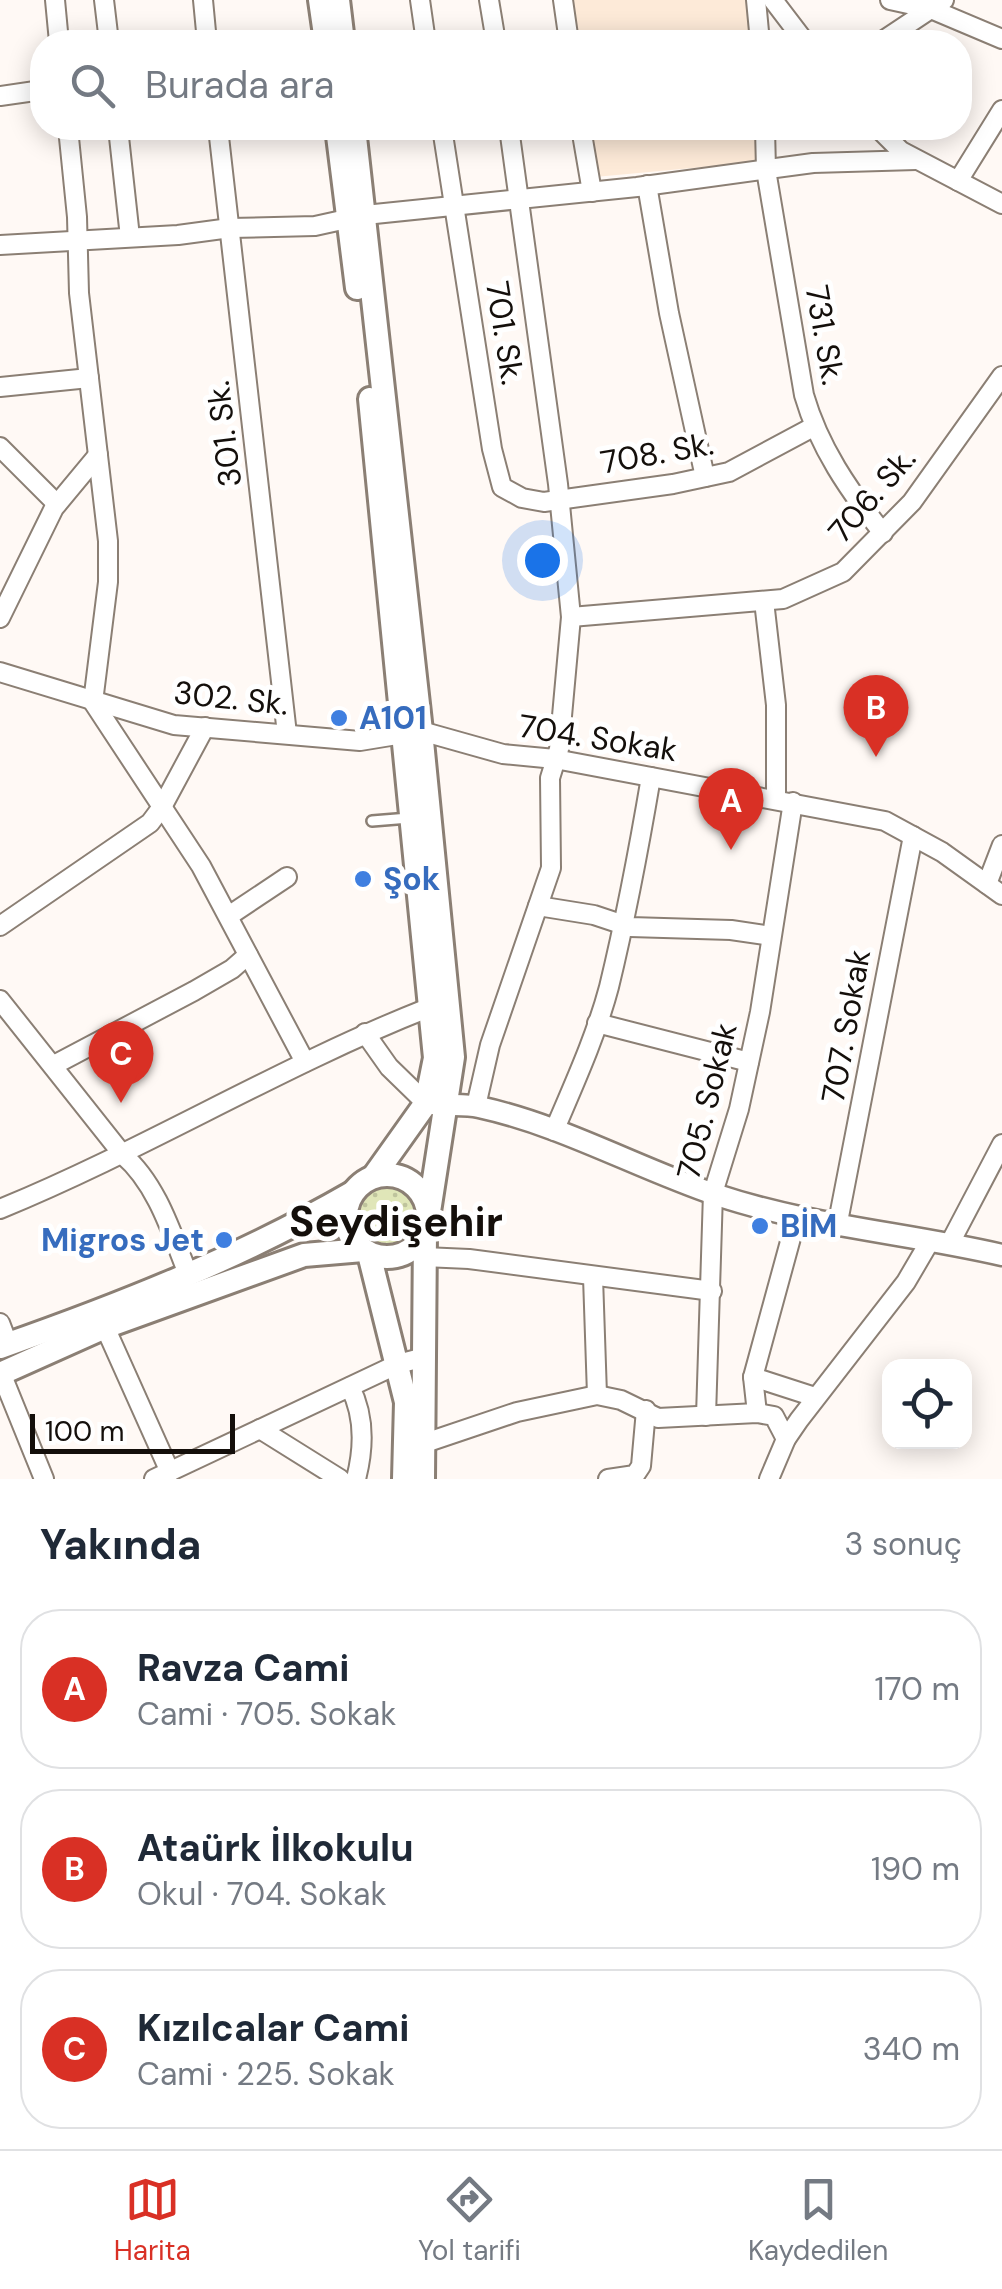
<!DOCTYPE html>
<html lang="tr">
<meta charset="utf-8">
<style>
body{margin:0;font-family:"DM Sans",sans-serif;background:#f2f2f3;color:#1f2937}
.controls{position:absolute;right:30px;bottom:30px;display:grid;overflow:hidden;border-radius:20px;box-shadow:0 5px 25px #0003}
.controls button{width:90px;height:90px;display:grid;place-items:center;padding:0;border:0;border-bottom:2px solid #e0e1e3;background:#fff;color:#1f2937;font:50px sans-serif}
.scale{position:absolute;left:30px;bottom:25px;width:205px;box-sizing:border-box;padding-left:10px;border:5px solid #140f0b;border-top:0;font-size:28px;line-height:35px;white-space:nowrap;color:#140f0b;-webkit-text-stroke:8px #fff;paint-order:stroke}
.you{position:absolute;left:542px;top:560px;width:35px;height:35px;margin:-25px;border:8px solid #fff;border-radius:50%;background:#1a73e8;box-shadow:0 0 0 15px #1a73e833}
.badge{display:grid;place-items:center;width:65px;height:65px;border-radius:50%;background:#d93025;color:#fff;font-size:32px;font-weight:700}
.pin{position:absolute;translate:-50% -82px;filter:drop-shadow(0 2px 5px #0008)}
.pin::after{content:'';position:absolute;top:52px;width:35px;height:30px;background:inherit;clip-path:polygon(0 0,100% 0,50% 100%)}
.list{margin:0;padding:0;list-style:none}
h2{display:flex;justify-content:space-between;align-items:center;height:130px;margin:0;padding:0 40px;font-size:42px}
h2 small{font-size:32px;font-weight:400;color:#747a83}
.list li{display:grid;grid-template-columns:65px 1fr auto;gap:30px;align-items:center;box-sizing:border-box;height:160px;margin:0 20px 20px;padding:0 20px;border:2px solid #e0e1e3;border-radius:40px}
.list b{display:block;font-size:38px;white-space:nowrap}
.list p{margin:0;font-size:32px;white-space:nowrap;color:#747a83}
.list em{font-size:32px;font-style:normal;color:#747a83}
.icon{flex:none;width:55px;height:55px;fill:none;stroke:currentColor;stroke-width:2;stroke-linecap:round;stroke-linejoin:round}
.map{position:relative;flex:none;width:1002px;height:1479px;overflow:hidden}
.search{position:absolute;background:#fff;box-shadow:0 5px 25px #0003;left:30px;right:30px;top:30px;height:110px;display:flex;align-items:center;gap:25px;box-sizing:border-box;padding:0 35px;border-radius:40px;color:#747a83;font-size:38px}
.sheet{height:670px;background:#fff}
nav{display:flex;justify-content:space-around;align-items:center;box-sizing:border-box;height:140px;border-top:2px solid #e0e1e3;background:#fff;font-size:28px;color:#747a83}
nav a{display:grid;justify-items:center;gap:5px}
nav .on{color:#d93025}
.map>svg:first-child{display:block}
.built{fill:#fdead8}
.grass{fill:url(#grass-dots)}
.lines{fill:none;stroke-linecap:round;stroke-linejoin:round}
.service-casing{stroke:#8b7f74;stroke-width:14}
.minor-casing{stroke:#8b7f74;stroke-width:22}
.tertiary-casing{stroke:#8b7f74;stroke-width:25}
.secondary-casing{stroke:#8b7f74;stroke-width:28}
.service{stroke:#fff;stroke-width:9}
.minor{stroke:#fff;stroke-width:18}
.tertiary{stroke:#fff;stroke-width:20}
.secondary{stroke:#fff;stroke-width:22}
.shop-dot{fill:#3f7fe0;stroke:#fff;stroke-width:4}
.labels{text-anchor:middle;stroke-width:10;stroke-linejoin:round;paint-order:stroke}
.street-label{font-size:32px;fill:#140f0b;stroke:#fff}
.shop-label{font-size:32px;font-weight:bold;fill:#366cbe;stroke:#fff;text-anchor:start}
.district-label{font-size:42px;font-weight:bold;fill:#140f0b;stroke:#fff}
</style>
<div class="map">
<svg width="1002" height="1479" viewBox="0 0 1002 1479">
<defs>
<pattern id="grass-dots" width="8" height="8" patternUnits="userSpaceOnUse" patternTransform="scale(2.5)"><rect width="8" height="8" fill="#e0e6b8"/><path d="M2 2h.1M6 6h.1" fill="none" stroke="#bfc49d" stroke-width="1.8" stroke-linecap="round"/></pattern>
</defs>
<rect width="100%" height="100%" fill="#fff9f5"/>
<g class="built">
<polygon points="569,0 749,0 751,42 575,42"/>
<polygon points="588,128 755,128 757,162 595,177"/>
</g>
<circle class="grass" cx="390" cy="1214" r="31"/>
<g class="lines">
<defs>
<polyline id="service" points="372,821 409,818"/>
<g id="minor">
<polyline points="55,0 59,42"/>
<polyline points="104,0 109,42"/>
<polyline points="203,0 207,42"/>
<polyline points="420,0 426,42"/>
<polyline points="489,0 496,42"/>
<polyline points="563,0 569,42"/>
<polyline points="756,0 760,42"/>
<polyline points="773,0 805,42"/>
<polyline points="890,0 931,9 1002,39"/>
<polyline points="881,42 944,0"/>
<polyline points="0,96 42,90"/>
<polyline points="68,128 77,217 79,293 108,541 108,582 93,702 201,866 305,1062"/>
<polyline points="118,128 130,237"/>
<polyline points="218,128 287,734"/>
<polyline points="442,128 492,449 502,487 522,498 544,502 673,484 729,472 813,427"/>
<polyline points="581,128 592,192"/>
<path d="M765 128 766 170 804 395C819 447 849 491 883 533"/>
<polyline points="878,128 901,151 1002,204"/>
<polyline points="958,181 1002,110"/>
<polyline points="647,185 669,313 705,477"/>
<polyline points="0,245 178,235 230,228 315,226 365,215 637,187 813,163 916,160"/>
<polyline points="0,387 89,378"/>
<polyline points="0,447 57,504"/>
<polyline points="764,601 776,705 776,799"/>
<polyline points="571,617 783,599 843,572 912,502 1002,376"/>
<polyline points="0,618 54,508 98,455"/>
<polyline points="0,672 174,725 360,741 421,731 503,754 555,759 885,821 942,852 1002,895"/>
<polyline points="987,884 1002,845"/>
<polyline points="538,906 594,915 630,927 731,930 771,936"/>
<polyline points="233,913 287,877"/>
<polyline points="0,926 150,823 162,807 205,727"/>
<path d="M0 1000 123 1155C157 1184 172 1234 188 1274"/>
<polyline points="597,1023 749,1062"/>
<polyline points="365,1033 389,1067 426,1103"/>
<polyline points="54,1065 194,991 232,969 248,955"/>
<polyline points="476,1106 490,1045 551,868 550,778 559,749 571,617 558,484 509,128"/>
<path d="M554 1131C574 1084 596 1036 609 987 626 917 639 848 651 777"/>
<path d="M0 1209C146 1149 281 1066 428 1008"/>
<polyline points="837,1227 913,836"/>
<polyline points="950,1243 1002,1144"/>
<polyline points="424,1257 469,1259 712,1291"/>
<polyline points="593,1277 597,1395"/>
<polyline points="0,1323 8,1344"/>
<polyline points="105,1327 170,1472"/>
<polyline points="1,1373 44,1479"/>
<polyline points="753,1377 815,1397"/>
<path d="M350 1387C365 1416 364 1448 356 1479"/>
<polyline points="757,1413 753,1377 797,1216"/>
<polyline points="706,1416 713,1193 739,1109 760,1012 793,802"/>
<polyline points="260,1429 340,1479"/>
<polyline points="422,1444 517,1412 597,1395 621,1400 658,1418 757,1413 774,1416 786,1439"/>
<polyline points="154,1479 398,1364 421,1358"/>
<polyline points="608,1479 635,1475 641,1466 646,1410"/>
<polyline points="769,1479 786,1439 799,1420 906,1282 930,1241"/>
</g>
<path id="tertiary" d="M433 1104C448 1106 465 1104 479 1107 562 1125 637 1168 717 1195 810 1226 907 1233 1002 1255"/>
<g id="secondary">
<polyline points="320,0 326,42"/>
<polyline points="338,0 343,42"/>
<polyline points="337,128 357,288"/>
<polyline points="354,128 421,731 453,1057 428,1218"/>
<polyline points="370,399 435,1058 426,1103 374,1176"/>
<circle cx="387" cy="1216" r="41"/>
<polyline points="369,1254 406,1402 404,1479"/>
<path d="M0 1347C120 1305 241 1257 352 1193"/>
<polyline points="0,1374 105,1327 304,1255 363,1250"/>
<polyline points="423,1479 425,1233"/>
</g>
</defs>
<use href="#service" class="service-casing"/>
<use href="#minor" class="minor-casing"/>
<use href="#tertiary" class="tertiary-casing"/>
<use href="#secondary" class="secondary-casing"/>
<use href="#service" class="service"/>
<use href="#minor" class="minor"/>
<use href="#tertiary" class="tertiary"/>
<use href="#secondary" class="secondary"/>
</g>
<g class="shop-dot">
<circle cx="339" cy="718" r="10"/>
<circle cx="363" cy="879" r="10"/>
<circle cx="760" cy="1226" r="10"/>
<circle cx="224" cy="1240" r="10"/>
</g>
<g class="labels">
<g class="street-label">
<text transform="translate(505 333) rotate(81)" y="11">701. Sk.</text>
<text transform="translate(825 335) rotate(80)" y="11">731. Sk.</text>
<text transform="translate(224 434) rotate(-97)" y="11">301. Sk.</text>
<text transform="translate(657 453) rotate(-10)" y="11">708. Sk.</text>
<text transform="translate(872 495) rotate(-49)" y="11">706. Sk.</text>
<text transform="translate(231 698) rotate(6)" y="11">302. Sk.</text>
<text transform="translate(598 738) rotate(9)" y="11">704. Sokak</text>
<text transform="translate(846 1026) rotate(-80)" y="11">707. Sokak</text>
<text transform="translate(707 1101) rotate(-76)" y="11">705. Sokak</text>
</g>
<g class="shop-label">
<text x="359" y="729">A101</text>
<text x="383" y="890">Şok</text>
<text x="780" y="1237">BİM</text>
<text x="204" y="1251" text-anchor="end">Migros Jet</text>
</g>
<g class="district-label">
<text x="396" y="1236">Seydişehir</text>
</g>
</g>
</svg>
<div class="controls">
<button><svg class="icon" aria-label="locate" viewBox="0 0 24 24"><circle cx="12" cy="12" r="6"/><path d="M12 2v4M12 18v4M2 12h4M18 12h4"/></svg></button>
</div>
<div class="scale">100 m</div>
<div class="you"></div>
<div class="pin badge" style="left:731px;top:850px">A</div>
<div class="pin badge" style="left:876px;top:757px">B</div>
<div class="pin badge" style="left:121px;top:1103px">C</div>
<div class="search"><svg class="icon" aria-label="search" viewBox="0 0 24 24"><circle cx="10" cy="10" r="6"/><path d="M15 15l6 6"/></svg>Burada ara</div>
</div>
<section class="sheet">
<h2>Yakında<small>3 sonuç</small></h2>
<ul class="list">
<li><span class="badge">A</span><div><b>Ravza Cami</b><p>Cami · 705. Sokak</p></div><em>170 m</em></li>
<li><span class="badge">B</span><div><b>Ataürk İlkokulu</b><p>Okul · 704. Sokak</p></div><em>190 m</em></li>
<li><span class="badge">C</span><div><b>Kızılcalar Cami</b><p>Cami · 225. Sokak</p></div><em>340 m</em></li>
</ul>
</section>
<nav>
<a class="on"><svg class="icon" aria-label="map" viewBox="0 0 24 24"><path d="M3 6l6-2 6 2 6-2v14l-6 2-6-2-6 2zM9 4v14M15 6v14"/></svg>Harita</a>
<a><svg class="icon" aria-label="directions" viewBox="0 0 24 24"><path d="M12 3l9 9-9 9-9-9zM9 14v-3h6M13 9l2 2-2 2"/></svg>Yol tarifi</a>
<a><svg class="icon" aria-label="saved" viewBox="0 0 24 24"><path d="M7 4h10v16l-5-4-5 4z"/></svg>Kaydedilen</a>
</nav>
